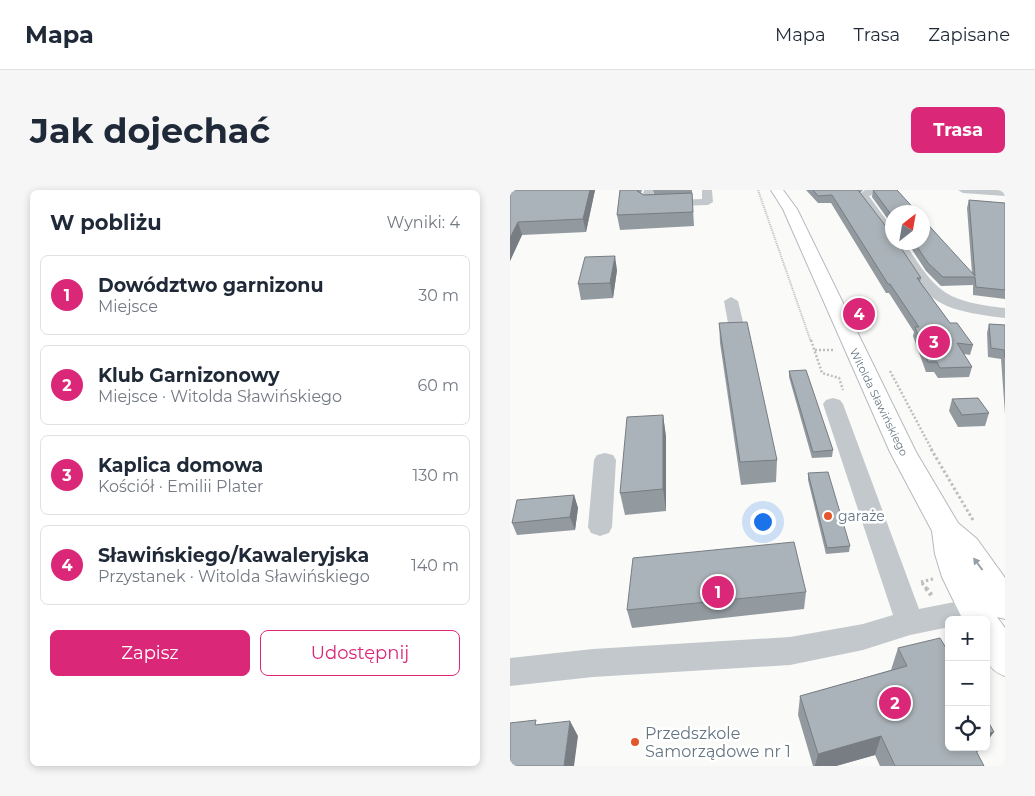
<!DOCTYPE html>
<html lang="pl">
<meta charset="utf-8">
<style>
body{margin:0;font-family:Montserrat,sans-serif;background:#f6f6f7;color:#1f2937}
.controls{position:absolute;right:15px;bottom:15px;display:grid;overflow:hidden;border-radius:8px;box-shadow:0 2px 8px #0003}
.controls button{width:45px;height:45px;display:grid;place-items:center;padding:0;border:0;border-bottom:1px solid #e0e1e3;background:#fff;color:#1f2937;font:25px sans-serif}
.compass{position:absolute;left:375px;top:15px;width:45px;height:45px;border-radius:50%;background:#fff;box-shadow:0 2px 8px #0003;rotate:31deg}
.you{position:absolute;left:252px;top:331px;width:18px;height:18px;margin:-12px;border:4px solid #fff;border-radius:50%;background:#1a73e8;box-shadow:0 0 0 8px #1a73e833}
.badge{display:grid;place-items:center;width:32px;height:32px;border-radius:50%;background:#db2777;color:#fff;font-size:16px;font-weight:700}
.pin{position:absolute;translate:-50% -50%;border:2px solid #fff;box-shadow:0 1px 5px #0006}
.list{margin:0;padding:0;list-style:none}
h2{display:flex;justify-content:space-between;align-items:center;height:65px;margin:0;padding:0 20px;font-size:21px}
h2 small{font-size:16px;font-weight:400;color:#747a83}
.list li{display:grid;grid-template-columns:32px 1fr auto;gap:15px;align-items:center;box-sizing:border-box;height:80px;margin:0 10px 10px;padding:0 10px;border:1px solid #e0e1e3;border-radius:8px}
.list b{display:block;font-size:19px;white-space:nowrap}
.list p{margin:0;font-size:16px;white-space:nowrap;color:#747a83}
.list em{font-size:16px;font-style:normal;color:#747a83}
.actions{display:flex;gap:10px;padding:15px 20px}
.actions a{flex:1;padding:11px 0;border:1px solid #db2777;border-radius:8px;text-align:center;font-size:18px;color:#db2777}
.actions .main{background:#db2777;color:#fff}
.icon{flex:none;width:28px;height:28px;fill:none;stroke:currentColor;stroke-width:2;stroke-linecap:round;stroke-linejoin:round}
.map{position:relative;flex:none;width:495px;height:576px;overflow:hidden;border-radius:8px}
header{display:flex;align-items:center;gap:30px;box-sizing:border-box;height:70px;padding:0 25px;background:#fff;border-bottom:1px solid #e0e1e3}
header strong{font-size:24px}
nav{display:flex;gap:28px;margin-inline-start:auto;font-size:18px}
.intro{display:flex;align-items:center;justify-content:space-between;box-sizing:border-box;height:120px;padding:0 30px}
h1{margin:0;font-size:35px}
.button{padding:12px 22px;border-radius:8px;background:#db2777;color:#fff;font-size:18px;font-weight:700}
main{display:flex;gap:30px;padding:0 30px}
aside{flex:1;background:#fff;border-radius:8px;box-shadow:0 2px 8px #0003}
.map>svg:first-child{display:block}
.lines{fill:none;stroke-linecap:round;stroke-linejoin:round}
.major-casing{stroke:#b5babe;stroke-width:2}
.path-far3{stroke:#bbbfc2;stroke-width:2;stroke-dasharray:1 1;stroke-linecap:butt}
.path-far2{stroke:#bbbfc2;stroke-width:2.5;stroke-dasharray:2 2;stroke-linecap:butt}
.path-far1{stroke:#bbbfc2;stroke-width:3;stroke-dasharray:2.5 2.5;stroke-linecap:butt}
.path{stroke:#bbbfc2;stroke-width:4.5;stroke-dasharray:3 3;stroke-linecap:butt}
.minor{fill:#c3c8cc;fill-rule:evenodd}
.major{fill:#fff;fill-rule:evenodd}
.wall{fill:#929a9f}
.shaded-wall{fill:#777d82}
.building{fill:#aab3b9;stroke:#777d82}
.oneway{fill:#939fa8}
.poi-dot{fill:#e4572e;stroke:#fff;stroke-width:2}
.labels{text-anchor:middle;stroke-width:5;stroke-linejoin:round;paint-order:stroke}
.far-street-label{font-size:11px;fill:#657683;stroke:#fff}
.poi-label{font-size:14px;fill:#657683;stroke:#fff;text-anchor:start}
.near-poi-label{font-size:16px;fill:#657683;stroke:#fff;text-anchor:start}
</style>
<header>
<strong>Mapa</strong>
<nav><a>Mapa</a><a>Trasa</a><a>Zapisane</a></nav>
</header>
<div class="intro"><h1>Jak dojechać</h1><a class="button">Trasa</a></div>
<main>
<aside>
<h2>W pobliżu<small>Wyniki: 4</small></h2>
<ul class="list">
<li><span class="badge">1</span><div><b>Dowództwo garnizonu</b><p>Miejsce</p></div><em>30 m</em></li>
<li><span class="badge">2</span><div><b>Klub Garnizonowy</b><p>Miejsce · Witolda Sławińskiego</p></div><em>60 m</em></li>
<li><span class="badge">3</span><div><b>Kaplica domowa</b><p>Kościół · Emilii Plater</p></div><em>130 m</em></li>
<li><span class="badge">4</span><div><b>Sławińskiego/Kawaleryjska</b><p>Przystanek · Witolda Sławińskiego</p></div><em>140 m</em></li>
</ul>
<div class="actions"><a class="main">Zapisz</a><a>Udostępnij</a></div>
</aside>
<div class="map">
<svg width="495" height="576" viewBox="0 0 495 576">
<rect width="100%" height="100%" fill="#fafaf8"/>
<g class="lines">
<defs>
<path id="major" d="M261 0H273L287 19 406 262 448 333 467 349 495 388V429L487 427 495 438V486C468 476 476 455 476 430H453L432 387 425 364 422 341 380 262 273 19Z"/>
</defs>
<use href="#major" class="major-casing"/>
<polyline class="path-far3" points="248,0 301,152"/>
<g class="path-far2">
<polyline points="301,150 312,183 329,188 333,200"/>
<polyline points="305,160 324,160"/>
<polyline points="380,181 422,260"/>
</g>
<g class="path-far1">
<polyline points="421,259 463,330"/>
<polyline points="411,392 423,389"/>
<polyline points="412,393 417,399"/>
</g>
<polyline class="path" points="416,398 422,406"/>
<g class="minor">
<polygon points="134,0 144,0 142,11 192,9 192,0 202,0 203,12 198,15 136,17 131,14"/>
<polygon points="355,0 376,0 359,6 382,38 382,50 378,49 348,5"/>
<polygon points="448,0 495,0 495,6 453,3"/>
<path d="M382 50V52H394C427 102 433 111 495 118V128C422 119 419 112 381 52Z"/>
<polygon points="221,107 228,111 236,144 228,149 220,144 214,111"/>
<polygon points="323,208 330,210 333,214 409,419 465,408 475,412 479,420 475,428 439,430 439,437 400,445 353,460 280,475 83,487 0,496 0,468 83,459 280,447 353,434 383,425 313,214 316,210"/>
<polygon points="95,263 103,265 106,270 102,337 99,343 90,346 81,343 78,337 84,270 87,265"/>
</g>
<use href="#major" class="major"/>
</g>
<g class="wall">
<polygon points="0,0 85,0 76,42 12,45 0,71"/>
<polygon points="110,0 132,0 131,3 134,5 144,4 143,0 182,0 184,36 110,40 107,25"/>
<polygon points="296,0 353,0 350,3 411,88 410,92 440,133 463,155 460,165 454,164 462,177 459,187 428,188 424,182 416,182 403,146 404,142 379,103 376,103 321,13 308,13"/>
<polygon points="363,0 382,22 382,35 362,7"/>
<polygon points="459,10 495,13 495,109 463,105 463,95 431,96 416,81 397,52 412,52 462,83 457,18"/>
<polygon points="107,80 103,108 71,110 68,94"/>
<polygon points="209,133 267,270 266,292 231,295 210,153"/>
<polygon points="479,134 495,135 495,224 491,169 478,167 477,143"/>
<polygon points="279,181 323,260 322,267 302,268 279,187"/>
<polygon points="442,209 479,223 475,236 448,237 439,221"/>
<polygon points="153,225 156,247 156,321 115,325 110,303"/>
<polygon points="298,283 340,356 339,362 316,364 298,290"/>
<polygon points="64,305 68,318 65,340 7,345 2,333"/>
<polygon points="296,402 294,419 122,438 117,420"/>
<polygon points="388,458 439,557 474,557 471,560 466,562 474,576 370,576 365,565 326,576 303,576 288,525 290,506 381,480"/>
</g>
<g class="shaded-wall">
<polygon points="80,0 85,0 76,42 73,29"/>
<polygon points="8,32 12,45 0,71 0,48"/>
<polygon points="105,66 107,80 103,108 100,93"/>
<polygon points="153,225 156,247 156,321 153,299"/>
<polygon points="64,305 68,318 65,340 60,327"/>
<polygon points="60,531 68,546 64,576 54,576"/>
<polygon points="484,542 476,553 476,544"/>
<polygon points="371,546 365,565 326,576 305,576 308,564"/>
<polygon points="455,557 474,557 471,560 448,569"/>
</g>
<g class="building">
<polygon points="0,0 80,0 73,29 8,32 0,48"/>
<polygon points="110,0 128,0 127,1 134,5 182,3 183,22 107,25"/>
<polygon points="303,0 348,0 381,43 382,46 382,52 387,52 411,88 407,88 440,133 447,133 463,155 447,153 462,177 430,178 427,172 418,172 405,137 409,137 380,94 378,94 322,5 308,6"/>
<polygon points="363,0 387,0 407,22 382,22 382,26"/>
<polygon points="459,10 495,13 495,100 466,97 465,87 433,87 418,73 404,52 412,52 412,28 465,86"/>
<polygon points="105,66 100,93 68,94 75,67"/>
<polygon points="237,132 267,270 230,272 209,133"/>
<polygon points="479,134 495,135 495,168 494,160 481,158"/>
<polygon points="296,180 323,260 303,262 279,181"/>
<polygon points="468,208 479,223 452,225 442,209"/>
<polygon points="153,225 153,299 110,303 117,227"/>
<polygon points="318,282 340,356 317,358 298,283"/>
<polygon points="64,305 60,327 2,333 7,310"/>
<polygon points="284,352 296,402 117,420 123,368"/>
<polygon points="430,448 439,463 439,557 464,557 474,576 385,576 371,546 308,564 290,506 397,476 388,458"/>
<polygon points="476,528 484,542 476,544"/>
<polygon points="26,530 25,535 60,531 54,576 0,576 0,533"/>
</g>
<defs><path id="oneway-solid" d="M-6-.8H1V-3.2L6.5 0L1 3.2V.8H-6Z" transform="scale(1.25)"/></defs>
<use class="oneway" href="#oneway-solid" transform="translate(468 374) rotate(-127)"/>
<g class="poi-dot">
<circle cx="318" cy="326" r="5"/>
<circle cx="125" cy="552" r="5"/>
</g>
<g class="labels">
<g class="far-street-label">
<text transform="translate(369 212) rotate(64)" y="4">Witolda Sławińskiego</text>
</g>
<g class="poi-label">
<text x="328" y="331">garaże</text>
</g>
<g class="near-poi-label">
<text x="135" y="549">Przedszkole<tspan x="135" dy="18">Samorządowe nr 1</tspan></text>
</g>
</g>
</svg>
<div class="controls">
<button>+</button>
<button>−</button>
<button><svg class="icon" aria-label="locate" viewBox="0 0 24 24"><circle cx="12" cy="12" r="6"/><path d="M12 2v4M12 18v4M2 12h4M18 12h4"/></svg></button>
</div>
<svg class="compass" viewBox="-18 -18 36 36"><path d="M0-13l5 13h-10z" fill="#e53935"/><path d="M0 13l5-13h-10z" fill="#747a83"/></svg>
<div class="you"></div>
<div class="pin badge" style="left:208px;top:402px">1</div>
<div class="pin badge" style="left:385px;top:513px">2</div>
<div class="pin badge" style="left:424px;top:152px">3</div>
<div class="pin badge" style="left:349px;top:124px">4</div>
</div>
</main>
